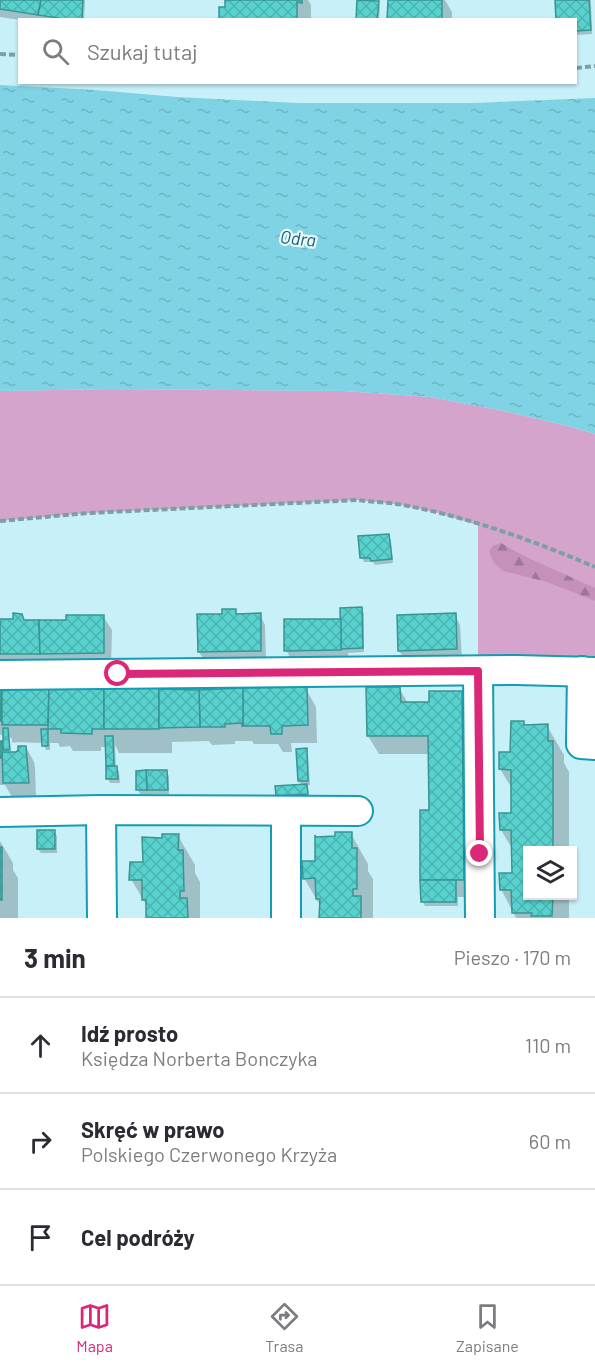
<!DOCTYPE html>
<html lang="pl">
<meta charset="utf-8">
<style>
body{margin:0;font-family:Barlow,sans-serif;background:#f7f7f7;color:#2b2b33}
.controls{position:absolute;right:18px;bottom:18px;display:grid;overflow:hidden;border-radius:0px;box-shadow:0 2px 4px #0004}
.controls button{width:54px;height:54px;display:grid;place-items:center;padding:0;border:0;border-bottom:2px solid #e1e1e2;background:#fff;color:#2b2b33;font:30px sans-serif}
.stop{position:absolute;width:18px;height:18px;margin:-14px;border:4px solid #db2777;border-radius:50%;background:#fff}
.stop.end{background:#db2777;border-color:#fff;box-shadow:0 2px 6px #0008}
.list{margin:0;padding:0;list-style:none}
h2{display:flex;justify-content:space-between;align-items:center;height:78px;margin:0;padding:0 24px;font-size:26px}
h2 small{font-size:20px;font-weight:400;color:#7c7c81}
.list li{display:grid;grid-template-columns:39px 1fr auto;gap:18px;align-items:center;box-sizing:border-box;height:96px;padding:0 24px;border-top:2px solid #e1e1e2}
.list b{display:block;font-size:22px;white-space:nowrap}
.list p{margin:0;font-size:20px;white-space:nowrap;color:#7c7c81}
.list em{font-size:20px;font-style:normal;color:#7c7c81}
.icon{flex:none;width:33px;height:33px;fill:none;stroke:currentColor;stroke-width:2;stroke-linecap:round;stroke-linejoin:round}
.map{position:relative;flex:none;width:595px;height:918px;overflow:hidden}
.search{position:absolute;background:#fff;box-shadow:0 2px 4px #0004;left:18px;right:18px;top:18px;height:66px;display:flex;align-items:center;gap:15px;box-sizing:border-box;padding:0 21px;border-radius:0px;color:#7c7c81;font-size:22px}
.sheet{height:366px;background:#fff}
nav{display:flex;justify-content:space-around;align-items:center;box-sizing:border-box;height:84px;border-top:2px solid #e1e1e2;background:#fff;font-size:16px;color:#7c7c81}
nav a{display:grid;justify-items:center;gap:3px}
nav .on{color:#db2777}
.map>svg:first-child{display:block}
.green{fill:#d5a4cc}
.forest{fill:url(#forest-firs)}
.water{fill:url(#water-ripples)}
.shadow{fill:#0003;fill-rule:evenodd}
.building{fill:url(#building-cross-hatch);stroke:#399593;stroke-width:1.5}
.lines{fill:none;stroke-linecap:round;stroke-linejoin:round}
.minor-casing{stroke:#149cb2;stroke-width:32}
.path{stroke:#7c9ea5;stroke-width:4;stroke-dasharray:6 3;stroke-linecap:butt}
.minor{stroke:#fff;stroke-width:28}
.route{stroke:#db2777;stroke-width:8}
.labels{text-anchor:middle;stroke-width:4.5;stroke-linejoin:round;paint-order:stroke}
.water-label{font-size:18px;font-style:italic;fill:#1a5e6b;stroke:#e5f9fe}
</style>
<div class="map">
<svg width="595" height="918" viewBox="0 0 595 918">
<defs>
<pattern id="forest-firs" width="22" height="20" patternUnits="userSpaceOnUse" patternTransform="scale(1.5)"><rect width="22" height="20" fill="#c591bc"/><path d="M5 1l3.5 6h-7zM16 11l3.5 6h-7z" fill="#9e7699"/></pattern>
<pattern id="water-ripples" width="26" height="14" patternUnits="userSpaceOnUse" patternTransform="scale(1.5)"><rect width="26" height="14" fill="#80d3e4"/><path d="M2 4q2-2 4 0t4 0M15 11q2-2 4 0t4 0" fill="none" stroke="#6db5c3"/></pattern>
<pattern id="building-cross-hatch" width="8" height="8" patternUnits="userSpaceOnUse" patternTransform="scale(1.5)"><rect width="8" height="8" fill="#58d2ce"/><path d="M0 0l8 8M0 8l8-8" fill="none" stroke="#4bb4b1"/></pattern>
</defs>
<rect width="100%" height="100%" fill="#c8f0f9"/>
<polygon class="green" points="110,389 344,391 430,397 499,410 572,427 595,434 595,672 478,671 478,525 438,513 401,505 357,500 88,513 0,521 0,391"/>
<polygon class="forest" points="501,543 524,556 595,588 595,601 547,582 503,571 494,563 489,551 494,545"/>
<polygon class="water" points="0,85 96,90 177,97 298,103 474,103 595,98 595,434 572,427 499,410 430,397 344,391 110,389 0,391"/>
<g class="shadow">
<polygon points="0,0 85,0 84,20 20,20 0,17"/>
<polygon points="227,0 308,0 311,5 311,20 221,20 227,9"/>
<polygon points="390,0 445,0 452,12 452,20 388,20"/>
<polygon points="557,0 591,0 592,34 576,35 576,20"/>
<polygon points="378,2 380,7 379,20 358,20"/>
<polygon points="388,535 391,540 393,563 375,565 373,562 364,562 362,558"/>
<polygon points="361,609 364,613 364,652 348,653 349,664 294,664 286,650"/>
<polygon points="235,610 238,616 260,615 265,625 266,660 205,661 199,652 224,615"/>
<polygon points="22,615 25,622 67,621 103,616 112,630 111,667 0,668 0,621 14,621"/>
<polygon points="455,615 460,625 462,659 405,660 399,651"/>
<polygon points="399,688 408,703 431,703 461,692 471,710 473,897 458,897 458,906 425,906 422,901 430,811 430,754 379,754 368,736"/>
<path d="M0 689 159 691 306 689 316 707 317 743H291L292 752H283L278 744H254L252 741H235V744L212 745 209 741 172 742V753H119L115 745 116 768 119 772 120 783H110L108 778 107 747H101V751H73L70 746 60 747 58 743H50V750H46L43 743 12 742V754H18L26 747 34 762 35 767 36 797H12L5 785H0V742H4V735H0ZM9 736 12 739V757H9Z"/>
<polygon points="523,722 525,726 547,726 564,755 564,763 569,772 569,850 528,850 528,896 569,896 569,918 516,918 501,889 513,874 513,850 501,830 513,815 513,790 500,769 512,754"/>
<polygon points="298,750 306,750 308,754 310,785 306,785 309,793 277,794 302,786 299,781"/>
<polygon points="166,771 169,776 169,794 140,794 138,790"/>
<polygon points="54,832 57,836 57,853 41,853 38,849"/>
<polygon points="351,834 368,864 368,871 373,879 373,918 321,918 321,907 304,878 337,838"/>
<polygon points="178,836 195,865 195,873 200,882 200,918 148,918 148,908 131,879 163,839"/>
<polygon points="0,841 13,863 13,870 18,878 18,918 0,918"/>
</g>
<g class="building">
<polygon points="0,0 41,0 38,15 0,9"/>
<polygon points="41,0 83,0 82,19 64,19 38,15"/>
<polygon points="225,0 302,0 302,3 297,2 297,20 219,20 219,7 225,7"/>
<polygon points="357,0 379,1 377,20 356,20"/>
<polygon points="388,0 442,0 442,20 387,20"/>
<polygon points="555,0 589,0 591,30 576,31 576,20 556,20"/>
<polygon points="389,534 392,559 371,561 370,558 360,558 358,536"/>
<polygon points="362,607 363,648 341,649 340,608"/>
<polygon points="222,609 236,609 236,614 261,613 261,651 198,652 197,614 222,614"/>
<polygon points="13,613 22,614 24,620 39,620 40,654 0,654 0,619 13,619"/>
<polygon points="456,613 457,649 398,651 397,615"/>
<polygon points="66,615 104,615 104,653 40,654 39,620 66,620"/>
<polygon points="284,619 341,619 341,650 284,651"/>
<polygon points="307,687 308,725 282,726 282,734 271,734 270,726 243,726 243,688"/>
<polygon points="366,687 400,687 401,702 429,702 429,691 462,691 464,880 420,880 420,810 429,810 428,736 367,736"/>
<polygon points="0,688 2,688 1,721 0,721"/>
<polygon points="2,688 49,688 48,725 2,725"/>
<polygon points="49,688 104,688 104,729 92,729 92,734 61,733 61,729 48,729"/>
<rect x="104" y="688" width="55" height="41"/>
<polygon points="243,688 243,726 242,726 242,723 225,724 225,727 200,727 199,690"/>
<polygon points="159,689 199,690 200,727 159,728"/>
<polygon points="511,721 524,721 524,725 548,724 548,741 553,741 553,850 528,850 528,896 553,896 552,916 531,916 532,913 512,913 511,890 500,890 499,873 512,873 511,830 500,830 499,813 511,813 511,770 499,769 499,752 510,752"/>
<polygon points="3,728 8,728 10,750 3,750"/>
<polygon points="41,729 48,729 48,746 42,746"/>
<polygon points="105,736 113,736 114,766 106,766"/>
<rect x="0" y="741" width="2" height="17"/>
<polygon points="18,746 26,746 29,783 3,783 2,752 16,752 17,751 18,751"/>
<polygon points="307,748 308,781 298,781 296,749"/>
<polygon points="106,766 117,766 118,779 106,779"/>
<polygon points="146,770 167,770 168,790 147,790"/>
<polygon points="146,770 147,790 136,790 136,771"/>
<polygon points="307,784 308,794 276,796 275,786"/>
<rect x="37" y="830" width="18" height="19"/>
<polygon points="335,832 352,832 352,848 357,848 357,889 353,889 353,896 361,896 361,918 319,918 320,899 316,899 315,878 303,879 302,861 315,861 315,835 316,837 335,836"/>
<polygon points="162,834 179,834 178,850 183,850 184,891 180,891 180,898 187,898 188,918 146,918 146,900 142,900 142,880 129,880 130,862 143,862 142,837 162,838"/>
<rect x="0" y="847" width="2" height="53"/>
<polygon points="420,880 456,880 456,902 421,902"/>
</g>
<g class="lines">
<defs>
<g id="minor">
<polyline points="478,671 480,918"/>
<polyline points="582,671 581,744 595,745"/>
<polyline points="0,675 516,670 595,672"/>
<polyline points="101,810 102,918"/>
<polyline points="286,811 286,918"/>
<polyline points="0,812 101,810 358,811"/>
</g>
</defs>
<use href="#minor" class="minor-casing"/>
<g class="path">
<polyline points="0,54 20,55"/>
<polyline points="576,68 595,66"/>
<path d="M0 521 88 513 357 500C372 502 388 502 403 505 469 517 534 541 595 567"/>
</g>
<use href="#minor" class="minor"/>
</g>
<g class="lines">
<polyline class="route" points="118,674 478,671 480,854"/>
</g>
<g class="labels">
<g class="water-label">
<text transform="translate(298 239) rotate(6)" y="6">Odra</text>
</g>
</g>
</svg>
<div class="controls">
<button><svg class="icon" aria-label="layers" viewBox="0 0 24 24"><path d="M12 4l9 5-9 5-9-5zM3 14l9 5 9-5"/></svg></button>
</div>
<div class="stop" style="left:118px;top:674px"></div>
<div class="stop end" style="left:480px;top:854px"></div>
<div class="search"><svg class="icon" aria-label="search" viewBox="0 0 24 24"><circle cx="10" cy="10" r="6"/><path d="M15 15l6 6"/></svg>Szukaj tutaj</div>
</div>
<section class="sheet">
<h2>3 min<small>Pieszo · 170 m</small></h2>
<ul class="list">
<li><svg class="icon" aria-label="ahead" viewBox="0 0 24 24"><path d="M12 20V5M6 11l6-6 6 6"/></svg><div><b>Idź prosto</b><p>Księdza Norberta Bonczyka</p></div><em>110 m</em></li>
<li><svg class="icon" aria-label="right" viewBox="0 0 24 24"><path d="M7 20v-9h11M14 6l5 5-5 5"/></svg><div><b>Skręć w prawo</b><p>Polskiego Czerwonego Krzyża</p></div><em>60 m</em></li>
<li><svg class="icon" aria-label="arrive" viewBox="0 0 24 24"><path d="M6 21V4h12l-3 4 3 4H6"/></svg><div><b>Cel podróży</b></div></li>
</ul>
</section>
<nav>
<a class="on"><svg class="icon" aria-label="map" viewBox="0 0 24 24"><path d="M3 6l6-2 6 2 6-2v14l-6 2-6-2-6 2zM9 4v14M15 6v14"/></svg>Mapa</a>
<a><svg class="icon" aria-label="directions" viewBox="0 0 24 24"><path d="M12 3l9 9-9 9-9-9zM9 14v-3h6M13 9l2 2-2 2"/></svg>Trasa</a>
<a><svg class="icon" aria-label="saved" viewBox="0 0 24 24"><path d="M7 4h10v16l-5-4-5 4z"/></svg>Zapisane</a>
</nav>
